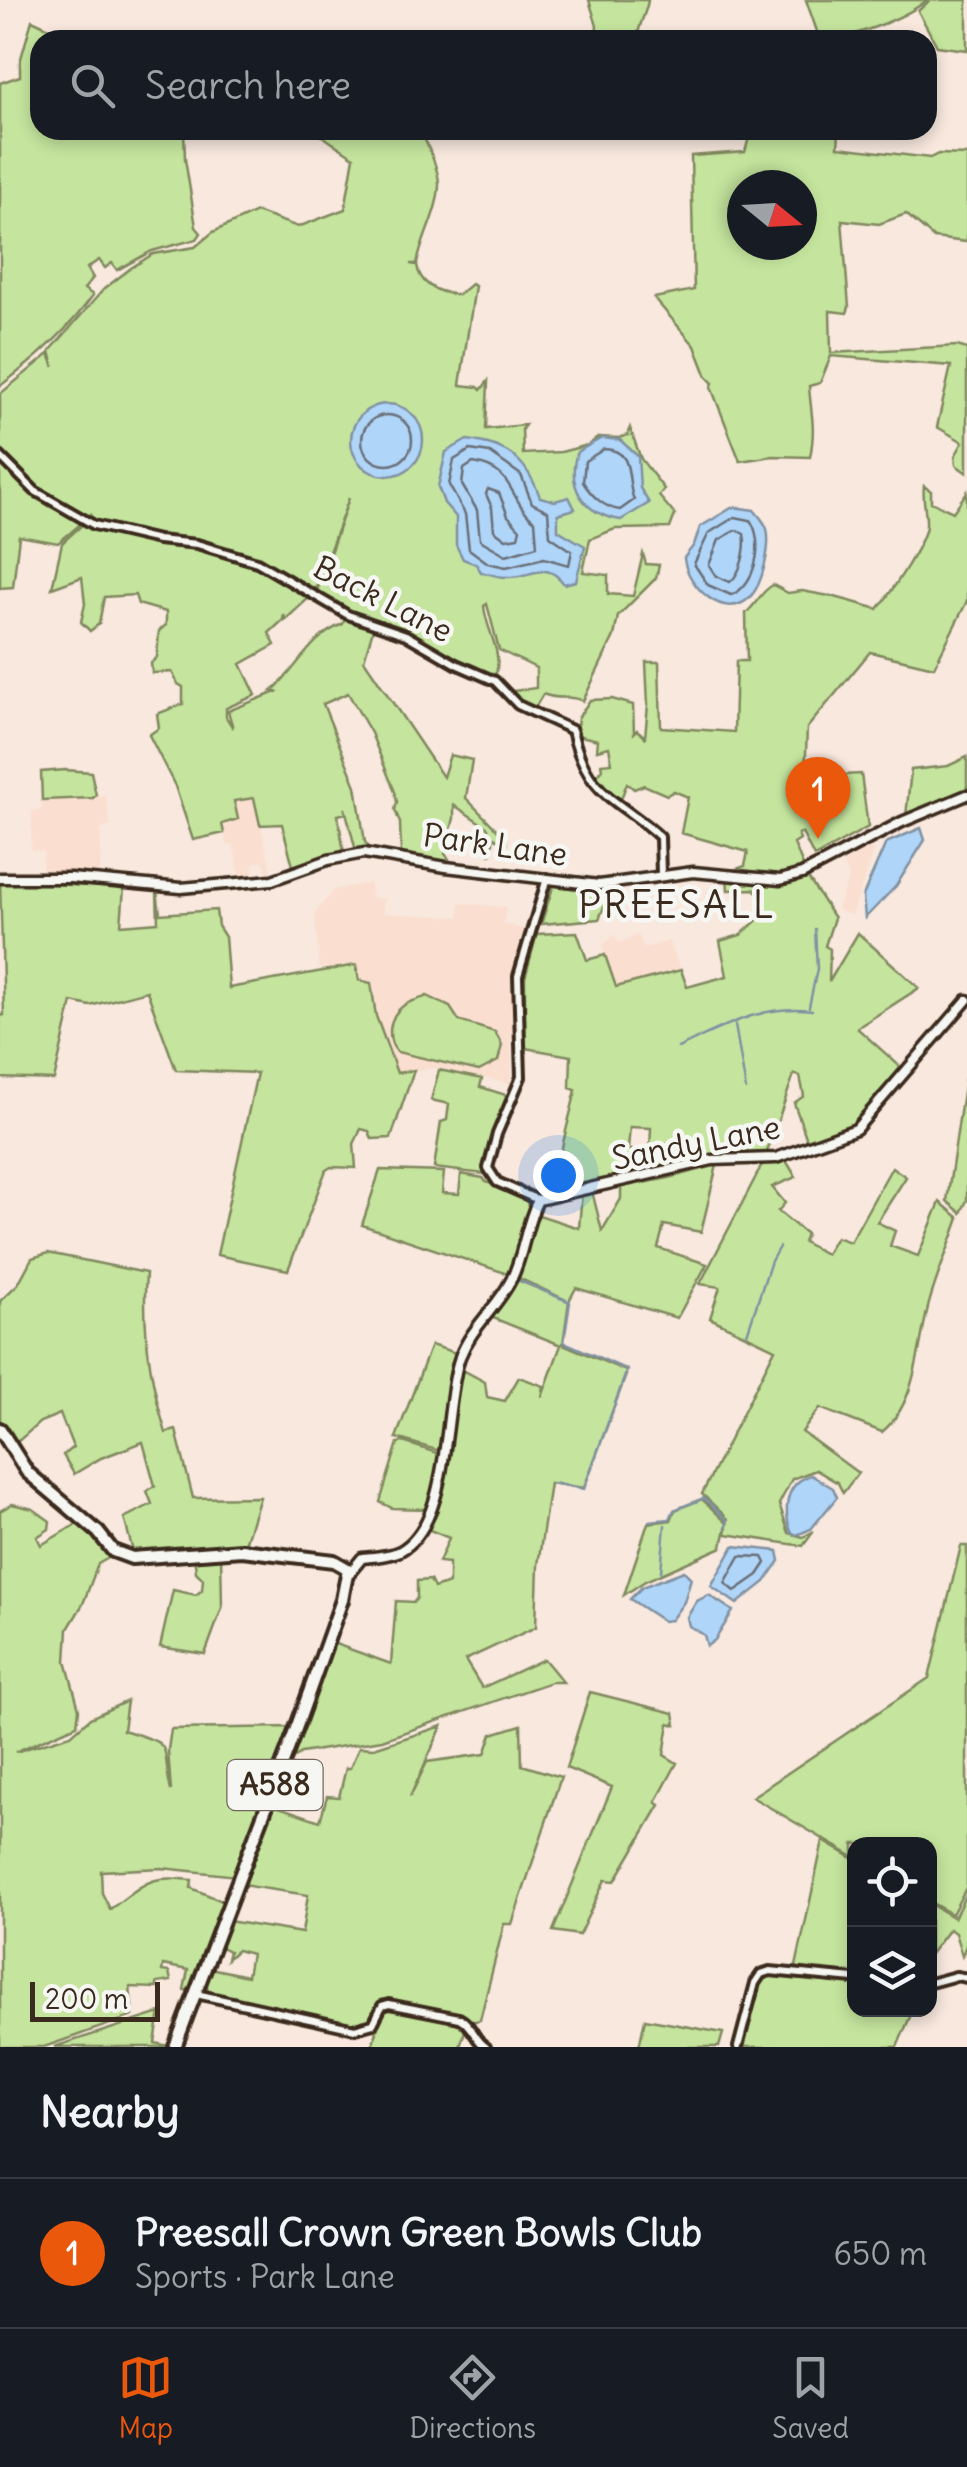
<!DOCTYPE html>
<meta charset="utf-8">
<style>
body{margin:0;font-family:Delius,sans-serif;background:#20242c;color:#f1f3f6}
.controls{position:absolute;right:30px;bottom:30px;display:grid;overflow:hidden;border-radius:20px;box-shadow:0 5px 15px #0003}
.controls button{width:90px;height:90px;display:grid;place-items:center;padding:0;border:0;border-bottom:2px solid #363941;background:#171b24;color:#f1f3f6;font:50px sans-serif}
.compass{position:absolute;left:727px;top:170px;width:90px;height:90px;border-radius:50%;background:#171b24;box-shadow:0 5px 15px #0003;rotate:108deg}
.scale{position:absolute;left:30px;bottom:25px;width:130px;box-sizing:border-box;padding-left:10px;border:5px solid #3b2a1e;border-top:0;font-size:28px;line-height:35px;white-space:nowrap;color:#3b2a1e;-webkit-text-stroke:8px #f6f6f2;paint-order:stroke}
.you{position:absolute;left:558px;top:1175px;width:35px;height:35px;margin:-25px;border:8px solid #fff;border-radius:50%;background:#1a73e8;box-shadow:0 0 0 15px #1a73e833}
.badge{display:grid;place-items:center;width:65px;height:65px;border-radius:50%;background:#ea580c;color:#fff;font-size:32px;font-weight:700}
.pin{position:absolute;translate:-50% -82px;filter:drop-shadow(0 2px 5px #0008)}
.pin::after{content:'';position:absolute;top:52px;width:35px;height:30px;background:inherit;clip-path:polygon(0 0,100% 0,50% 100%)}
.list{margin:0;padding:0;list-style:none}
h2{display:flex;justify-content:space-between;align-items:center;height:130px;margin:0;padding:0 40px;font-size:42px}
h2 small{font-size:32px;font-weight:400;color:#9ea1a6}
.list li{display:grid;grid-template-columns:65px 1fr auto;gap:30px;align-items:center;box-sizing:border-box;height:150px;padding:0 40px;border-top:2px solid #363941}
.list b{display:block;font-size:38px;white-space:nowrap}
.list p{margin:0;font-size:32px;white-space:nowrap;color:#9ea1a6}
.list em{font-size:32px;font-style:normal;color:#9ea1a6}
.icon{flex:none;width:55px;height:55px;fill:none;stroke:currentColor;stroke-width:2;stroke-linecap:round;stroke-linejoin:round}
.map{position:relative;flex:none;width:967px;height:2047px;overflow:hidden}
.search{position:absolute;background:#171b24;box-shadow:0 5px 15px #0003;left:30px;right:30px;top:30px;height:110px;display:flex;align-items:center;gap:25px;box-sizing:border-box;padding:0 35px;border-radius:30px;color:#9ea1a6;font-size:38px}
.sheet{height:280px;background:#171b24}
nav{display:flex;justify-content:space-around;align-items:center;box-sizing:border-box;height:140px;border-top:2px solid #363941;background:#171b24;font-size:28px;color:#9ea1a6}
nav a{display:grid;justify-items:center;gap:5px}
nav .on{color:#ea580c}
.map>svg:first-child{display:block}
.built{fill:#fadfd0}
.green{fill:#c5e59e;stroke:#80885e;stroke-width:2.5;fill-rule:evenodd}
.water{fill:#afd5f9;stroke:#8191a1;stroke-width:2.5}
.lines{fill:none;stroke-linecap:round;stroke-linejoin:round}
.shore{stroke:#696e76;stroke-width:2.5}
.stream{stroke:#8191a1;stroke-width:2.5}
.tertiary-casing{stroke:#3b2a1e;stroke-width:14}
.secondary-casing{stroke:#3b2a1e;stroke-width:15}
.primary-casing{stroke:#3b2a1e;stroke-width:18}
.tertiary{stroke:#f6f6f2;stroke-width:6}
.secondary{stroke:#f6f6f2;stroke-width:8}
.primary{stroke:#f6f6f2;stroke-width:10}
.labels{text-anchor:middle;stroke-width:9;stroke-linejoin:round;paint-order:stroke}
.shield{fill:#f6f6f2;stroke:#73675e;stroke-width:2.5}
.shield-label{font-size:30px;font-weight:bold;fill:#3b2a1e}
.street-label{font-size:32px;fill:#3b2a1e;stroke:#f6f6f2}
.quarter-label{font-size:38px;letter-spacing:2.5px;fill:#3b2a1e;stroke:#f6f6f2}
</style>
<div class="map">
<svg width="967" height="2047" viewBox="0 0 967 2047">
<rect width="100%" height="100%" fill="#f8e8de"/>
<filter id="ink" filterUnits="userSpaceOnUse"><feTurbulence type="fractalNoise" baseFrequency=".01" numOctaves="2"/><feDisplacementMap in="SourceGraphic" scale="20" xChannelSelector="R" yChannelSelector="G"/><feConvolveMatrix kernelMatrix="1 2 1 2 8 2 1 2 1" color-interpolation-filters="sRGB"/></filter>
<g filter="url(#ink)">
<g class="built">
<polygon points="105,794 111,826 101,829 100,879 42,873 43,851 31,850 32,811 41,809 42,800 93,798"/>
<polygon points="255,798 272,876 268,875 263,860 252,864 254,878 241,881 233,845 227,845 222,824 237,819 234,801"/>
<polygon points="869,848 874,850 852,915 837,910 849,876 842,863"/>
<polygon points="369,883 372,897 384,899 383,913 459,917 460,903 506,907 503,924 528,930 513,981 511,1084 439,1068 397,1073 377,1014 371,983 360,978 357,964 319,969 315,914 334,890"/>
<polygon points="614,935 619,943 638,935 644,948 668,941 681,970 615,987 602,946"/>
</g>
<g class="green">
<path d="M589 0H648C646 16 637 25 638 40H595L597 26Z"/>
<path d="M806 0H927C906 18 848 40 820 40Z"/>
<polygon points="930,0 967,0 967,50 937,46 918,11"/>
<path d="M32 20 75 40H40V130H184L185 159 196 227 201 233 197 239 152 251 117 270 112 263 105 268 99 260 87 268 93 278 84 289 93 295C68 331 35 360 0 386V83L20 76V62Z"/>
<path d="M313 130H421C427 146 439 168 439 185 438 212 422 237 417 264H410L417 265C420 286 440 293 458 295L471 284 475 286 460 385 478 387 481 390 488 381 486 429 525 425 522 429 523 454 561 452 588 445 599 437 619 438 628 435 630 428 641 459 664 489 659 496 675 515 670 528 615 529 590 539 583 572 608 575V594L633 596 643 554 646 564 659 565 656 578 618 616 614 636 583 701C569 694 558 701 543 694L533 711 505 692 536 688V668L499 650 487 604 484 606C486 631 504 652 495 677 469 670 447 656 423 644 387 626 351 614 317 591L349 498 315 590 245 554 202 540 144 534 95 521 89 518 91 513 87 518 32 485 0 454V394L49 354 54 367 50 351 104 289 131 268 153 254 195 247 213 232 256 212 298 227 345 209 354 157Z"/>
<path d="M751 130 839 133 838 147 930 158 938 154 967 155V242L934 238 906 214 879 224 842 220 849 307 847 313 830 311 831 353 957 346 967 349V473L956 465 955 456 963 442 937 427 951 366 831 356 820 383 809 386C811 416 816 426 810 457L773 456 740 461 711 387 713 383 707 377 695 346 654 298 694 290 691 156 745 152ZM742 185H802V245H742Z"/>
<polygon points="0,458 30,488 83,522 58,543 19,536 13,587 0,588"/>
<path d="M924 486 931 491V502L953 512 967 492V601L934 667 870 652 807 728 805 777 861 774 868 827 814 857 802 833 798 834 800 840 794 844 804 868 776 878 731 871 745 866 748 852 681 833 688 797 674 791 667 795 644 785 634 789 627 783 619 804 594 778 602 769 601 764 612 763 609 747 597 750 598 740 576 735 578 718 590 700 612 699 633 705 634 733 637 730 645 737 648 705 646 662H659L661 727 734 732 736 661H747L746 613C757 604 761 591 773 585L788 593 802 591 835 597 878 609C890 594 924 544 926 526 927 514 922 500 924 486Z"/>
<path d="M84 523C105 529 126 536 147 540 193 547 236 551 277 575L279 581V575L311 596 285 620 284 614 283 620 269 633 275 645 241 664 256 695 226 708V717L233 728 228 711 276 692 272 691C298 669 309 637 343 624L346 616 374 626 364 660 443 777 450 755 472 760 466 798 506 839V844L494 837 490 856 488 828 454 805V818L445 854 449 859 445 864 401 854 400 823 395 810 397 802 395 792 371 733 348 693 323 704 356 786 365 842 371 850 356 851 345 808 346 813 338 815 344 853 294 870 282 824 260 825 254 798 234 801 238 819 222 824 224 833 193 840 175 786 149 735 159 728 157 714 183 704V687L178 684 172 672 152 673 151 663 157 657 159 631 166 625V612L138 604 135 595 104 597 99 624 90 631 81 622 85 604 82 577 52 588 62 543Z"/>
<polygon points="967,757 967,793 906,816 911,770 948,766"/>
<polygon points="65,770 91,772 96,795 93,798 42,800 41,772"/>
<polygon points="806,875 834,918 825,946 830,949 829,982 858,933 919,988 857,1028 904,1070 856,1125 808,1143 794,1103 804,1096 800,1076 794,1074 766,1155 704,1155 649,1171 651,1128 630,1127 628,1149 638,1152 637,1174 622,1175 620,1180 551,1192 576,1090 570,1088 571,1056 525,1048 525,978 537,934 577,932 587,960 605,955 616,987 681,970 687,987 727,976 720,941 741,935 766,912 763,900 754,889 728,890 727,876 786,882"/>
<polygon points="0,881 124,888 121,925 158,922 157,891 160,914 216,910 218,926 225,937 229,988 356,965 359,980 371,983 376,1016 397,1073 414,1070 391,1138 372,1139 369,1131 361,1129 354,1144 356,1168 331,1167 326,1170 288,1270 217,1255 257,1073 176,1070 147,991 90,1006 72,1002 54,1080 0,1078 0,1016 4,1015"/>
<polygon points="554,884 595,887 608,897 599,919 541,924"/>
<path d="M427 996 450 1007 459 1021 495 1032 502 1045 498 1061 479 1071 397 1052C386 1039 388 1017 403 1006 410 1000 420 1000 427 996Z"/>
<polygon points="967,1065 967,1200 961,1213 947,1201"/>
<polygon points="439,1070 482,1079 480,1087 509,1096 494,1133 484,1174 434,1168 441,1122 447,1120 449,1104 431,1100"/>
<path d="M785 1159 796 1177 772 1187 785 1203 778 1211 806 1234 803 1242 826 1254 836 1237 850 1242 892 1167 906 1177 877 1222 895 1231 890 1246 918 1256 940 1202 959 1218C950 1245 938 1272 930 1300 917 1343 919 1401 882 1432L820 1408 802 1432 858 1473 843 1493 838 1483 816 1470 792 1479 779 1504 789 1533 803 1537 814 1531 803 1546 726 1534 728 1519 702 1494 775 1349 710 1318 720 1287 700 1284 763 1163Z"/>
<polygon points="717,1165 701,1232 664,1225 658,1248 707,1264 677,1318 576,1288 569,1301 563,1344 626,1371 626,1375 584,1488 550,1483 538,1565 536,1627 465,1660 482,1688 544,1659 563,1682 551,1682 382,1740 301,1753 286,1764 330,1642 391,1664 396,1601 414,1602 417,1598 417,1581 430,1580 434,1588 449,1583 449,1563 439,1562 449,1538 425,1528 444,1481 459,1368 485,1382 487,1397 505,1401 519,1377 544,1386 542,1397 561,1345 488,1316 515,1279 566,1300 516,1277 536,1214 579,1228 582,1192 592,1191 602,1231 621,1199 621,1187 669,1178"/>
<polygon points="380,1170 444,1172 442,1193 459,1194 461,1174 483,1178 486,1182 525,1197 530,1211 522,1239 518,1240 521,1243 511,1275 362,1225"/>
<path d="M48 1253 146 1273C142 1327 150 1381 166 1433L176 1430 193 1498 260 1497 244 1547 134 1555 124 1518 152 1504 147 1491 155 1486 143 1442 101 1458 74 1474 63 1455 73 1447 60 1414 40 1422 15 1444 0 1422V1301L18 1284 32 1258Z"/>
<polygon points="431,1345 459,1354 443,1452 396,1438"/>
<polygon points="403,1442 443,1455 427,1509 392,1508 380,1502 398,1443"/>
<polygon points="702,1499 727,1523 722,1547 645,1581 624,1595 648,1523 671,1520 675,1510"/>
<path d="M12 1504 33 1509 50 1521 49 1529 37 1537 41 1545 82 1521 112 1556 98 1564 83 1604 68 1629 66 1661 79 1709 77 1725 15 1752 71 1735 90 1718 127 1701 123 1730C178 1746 160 1743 171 1791L168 1750 171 1729 292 1727 237 1876 162 1868 101 1871 102 1893 110 1909C145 1884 148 1874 192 1880L191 1888 227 1903 193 1991 184 1990 188 1970 163 1965 162 1971 169 1972 171 1981 157 1983V1988L130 1987 133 2016 44 2047H0V1511Z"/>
<polygon points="961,1546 967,1546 967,1886 952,1914 930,1902 930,1844 854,1844 854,1857 752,1797 929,1678"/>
<polygon points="221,1553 222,1608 205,1654 160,1647 173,1590 196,1595 202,1590 203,1579 196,1572 194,1555"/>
<polygon points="590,1692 674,1713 676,1725 669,1723 664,1755 677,1763 656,1802 660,1805 615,1881 605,1880 579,1935 553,1931 612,1787 566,1768"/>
<polygon points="521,1725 522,1765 561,1777 512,1924 504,1924 480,2020 471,2022 384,2001 370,2023 362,2026 208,1995 206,1977 210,1968 247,1976 251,1954 237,1950 227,1959 229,1951 219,1946 228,1921 302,1933 308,1895 242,1885 273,1805 320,1821 327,1796 339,1797 346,1768 350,1768 359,1747 374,1748 442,1726 410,1797 427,1762 485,1754 492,1734"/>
<polygon points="823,1841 854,1859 854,1976 795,1971"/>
<polygon points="967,1892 967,1943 962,1956 955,1933 949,1929 930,1954 930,1904 954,1918"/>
<polygon points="776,1974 854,1981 854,2010 913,2010 897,2047 741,2047 759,1981 764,1975"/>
<polygon points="390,2007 467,2024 460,2047 372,2047 382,2013"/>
<polygon points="160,2013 155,2043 173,2047 54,2047"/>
<polygon points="645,2019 723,2033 719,2047 639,2047"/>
</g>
<g class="water">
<circle cx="387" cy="440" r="36"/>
<path d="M602 438 620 440 638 456 640 488 649 503 621 520C584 514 566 488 577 452Z"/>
<path d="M467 440C508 445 526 459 540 497L555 501 569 497 575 509 558 514V530L585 546 576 581 564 584C546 558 531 579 506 577 498 577 489 574 481 572L476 564 463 559 456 545V517L444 503 438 487 446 452Z"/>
<path d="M733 507 754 510C759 516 765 522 767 529 771 546 763 584 750 597 725 623 686 585 684 558L694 545 700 527Z"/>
<polygon points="921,828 925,840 896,886 865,918 863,896 886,843"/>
<path d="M811 1475 833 1488 837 1497 811 1529 797 1535 791 1532C783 1510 785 1483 811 1475Z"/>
<polygon points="734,1546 778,1551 780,1561 765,1582 737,1604 711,1586"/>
<polygon points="684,1571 691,1578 684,1602 671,1620 663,1621 630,1599 642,1587"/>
<polygon points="709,1595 733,1611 715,1640 707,1646 704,1635 689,1626 687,1617 697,1601"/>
</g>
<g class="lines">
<g class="shore">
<circle cx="387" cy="440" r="25"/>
<path d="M604 449C636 450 625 479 634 500L620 510C604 508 591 495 583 482L585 461Z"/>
<polygon points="470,450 490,453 521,475 532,503 548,511 550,536 572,551 569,565 544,558 506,567 488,563 469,549 465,514 449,485 454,460"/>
<path d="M473 463C516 469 508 501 535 521L537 546 506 555 480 540 477 510 462 485 464 469Z"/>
<polygon points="488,489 499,493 508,516 520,529 518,537 506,539 494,530 492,508 486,494"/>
<path d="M735 517 750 520C765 541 756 586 731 595L708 585 694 564 709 533Z"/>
<path d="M736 530 744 534C747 548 741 574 730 582L716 576 709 565 719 540Z"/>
<polygon points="740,1556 763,1557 766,1563 758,1575 735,1591 725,1583"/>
</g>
<g class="stream">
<polyline points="809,1007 817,969 815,929"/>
<polyline points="735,1025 746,1090"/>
<path d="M678 1048C723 1027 761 1004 812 1010"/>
<polyline points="516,1279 570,1302 564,1342 627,1370 584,1489 552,1483"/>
<polyline points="747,1334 771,1261 779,1247"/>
<polyline points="649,1521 670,1519 674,1510 704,1498 728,1521 726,1528"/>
<polyline points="661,1572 665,1525"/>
</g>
<defs>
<g id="tertiary">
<path d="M0 456 35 491 94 525 158 540 197 544 257 562 348 615 406 635 456 664 495 681 518 705 572 730C587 797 616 797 660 837L661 875"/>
<polyline points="538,1200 497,1182 488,1168 497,1134 521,1077 518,976 547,878"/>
<polyline points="930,1983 956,1976 967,1978"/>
<path d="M196 1994 355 2029 373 2024 382 2006 389 2004 459 2018C473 2025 474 2040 486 2047"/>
<polyline points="738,2047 755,1983 761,1974 770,1971 854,1979"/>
</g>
<g id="secondary">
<polyline points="0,878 70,878 181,888 272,880 328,860 364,853 446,867 599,885 693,872 780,880 802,874 902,822 967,795"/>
<path d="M348 1575 362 1558C374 1557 390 1556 400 1551 452 1523 443 1405 460 1357 472 1326 497 1308 511 1280 524 1255 525 1225 538 1200L712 1160 776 1158 856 1129 967 1000"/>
</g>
<polyline id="primary" points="0,1429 27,1472 98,1532 113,1551 132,1558 242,1550 334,1561 348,1569 342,1600 297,1726 175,2047"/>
</defs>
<use href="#tertiary" class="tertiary-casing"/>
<use href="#secondary" class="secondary-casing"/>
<use href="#primary" class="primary-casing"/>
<use href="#tertiary" class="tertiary"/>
<use href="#secondary" class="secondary"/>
<use href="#primary" class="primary"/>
</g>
</g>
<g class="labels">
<rect class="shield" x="227.5" y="1760" width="95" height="50" rx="8"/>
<g class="shield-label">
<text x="275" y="1795">A588</text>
</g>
<g class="street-label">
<text transform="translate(383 599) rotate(27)" y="11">Back Lane</text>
<text transform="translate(495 845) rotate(8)" y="11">Park Lane</text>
<text transform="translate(696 1143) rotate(-11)" y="11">Sandy Lane</text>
</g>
<g class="quarter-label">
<text x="677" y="918">PREESALL</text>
</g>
</g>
</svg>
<div class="controls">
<button><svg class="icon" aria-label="locate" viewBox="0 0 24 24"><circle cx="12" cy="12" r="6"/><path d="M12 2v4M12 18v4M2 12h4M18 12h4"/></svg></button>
<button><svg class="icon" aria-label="layers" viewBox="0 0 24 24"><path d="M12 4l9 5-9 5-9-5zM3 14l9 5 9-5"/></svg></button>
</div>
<svg class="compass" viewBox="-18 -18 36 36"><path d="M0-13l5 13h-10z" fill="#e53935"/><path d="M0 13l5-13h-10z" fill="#9ea1a6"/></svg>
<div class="scale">200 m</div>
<div class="you"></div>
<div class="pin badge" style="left:818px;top:839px">1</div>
<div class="search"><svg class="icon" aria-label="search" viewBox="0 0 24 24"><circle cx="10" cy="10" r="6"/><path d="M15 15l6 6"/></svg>Search here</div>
</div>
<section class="sheet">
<h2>Nearby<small></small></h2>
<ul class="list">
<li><span class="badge">1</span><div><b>Preesall Crown Green Bowls Club</b><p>Sports · Park Lane</p></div><em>650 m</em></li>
</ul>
</section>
<nav>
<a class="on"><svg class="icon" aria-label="map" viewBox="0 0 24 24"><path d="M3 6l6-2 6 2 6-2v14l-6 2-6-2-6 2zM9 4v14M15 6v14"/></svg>Map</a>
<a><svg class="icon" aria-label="directions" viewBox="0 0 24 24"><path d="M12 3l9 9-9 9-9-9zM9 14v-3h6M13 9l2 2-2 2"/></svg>Directions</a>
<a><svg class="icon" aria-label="saved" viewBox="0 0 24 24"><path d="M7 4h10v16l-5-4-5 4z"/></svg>Saved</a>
</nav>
